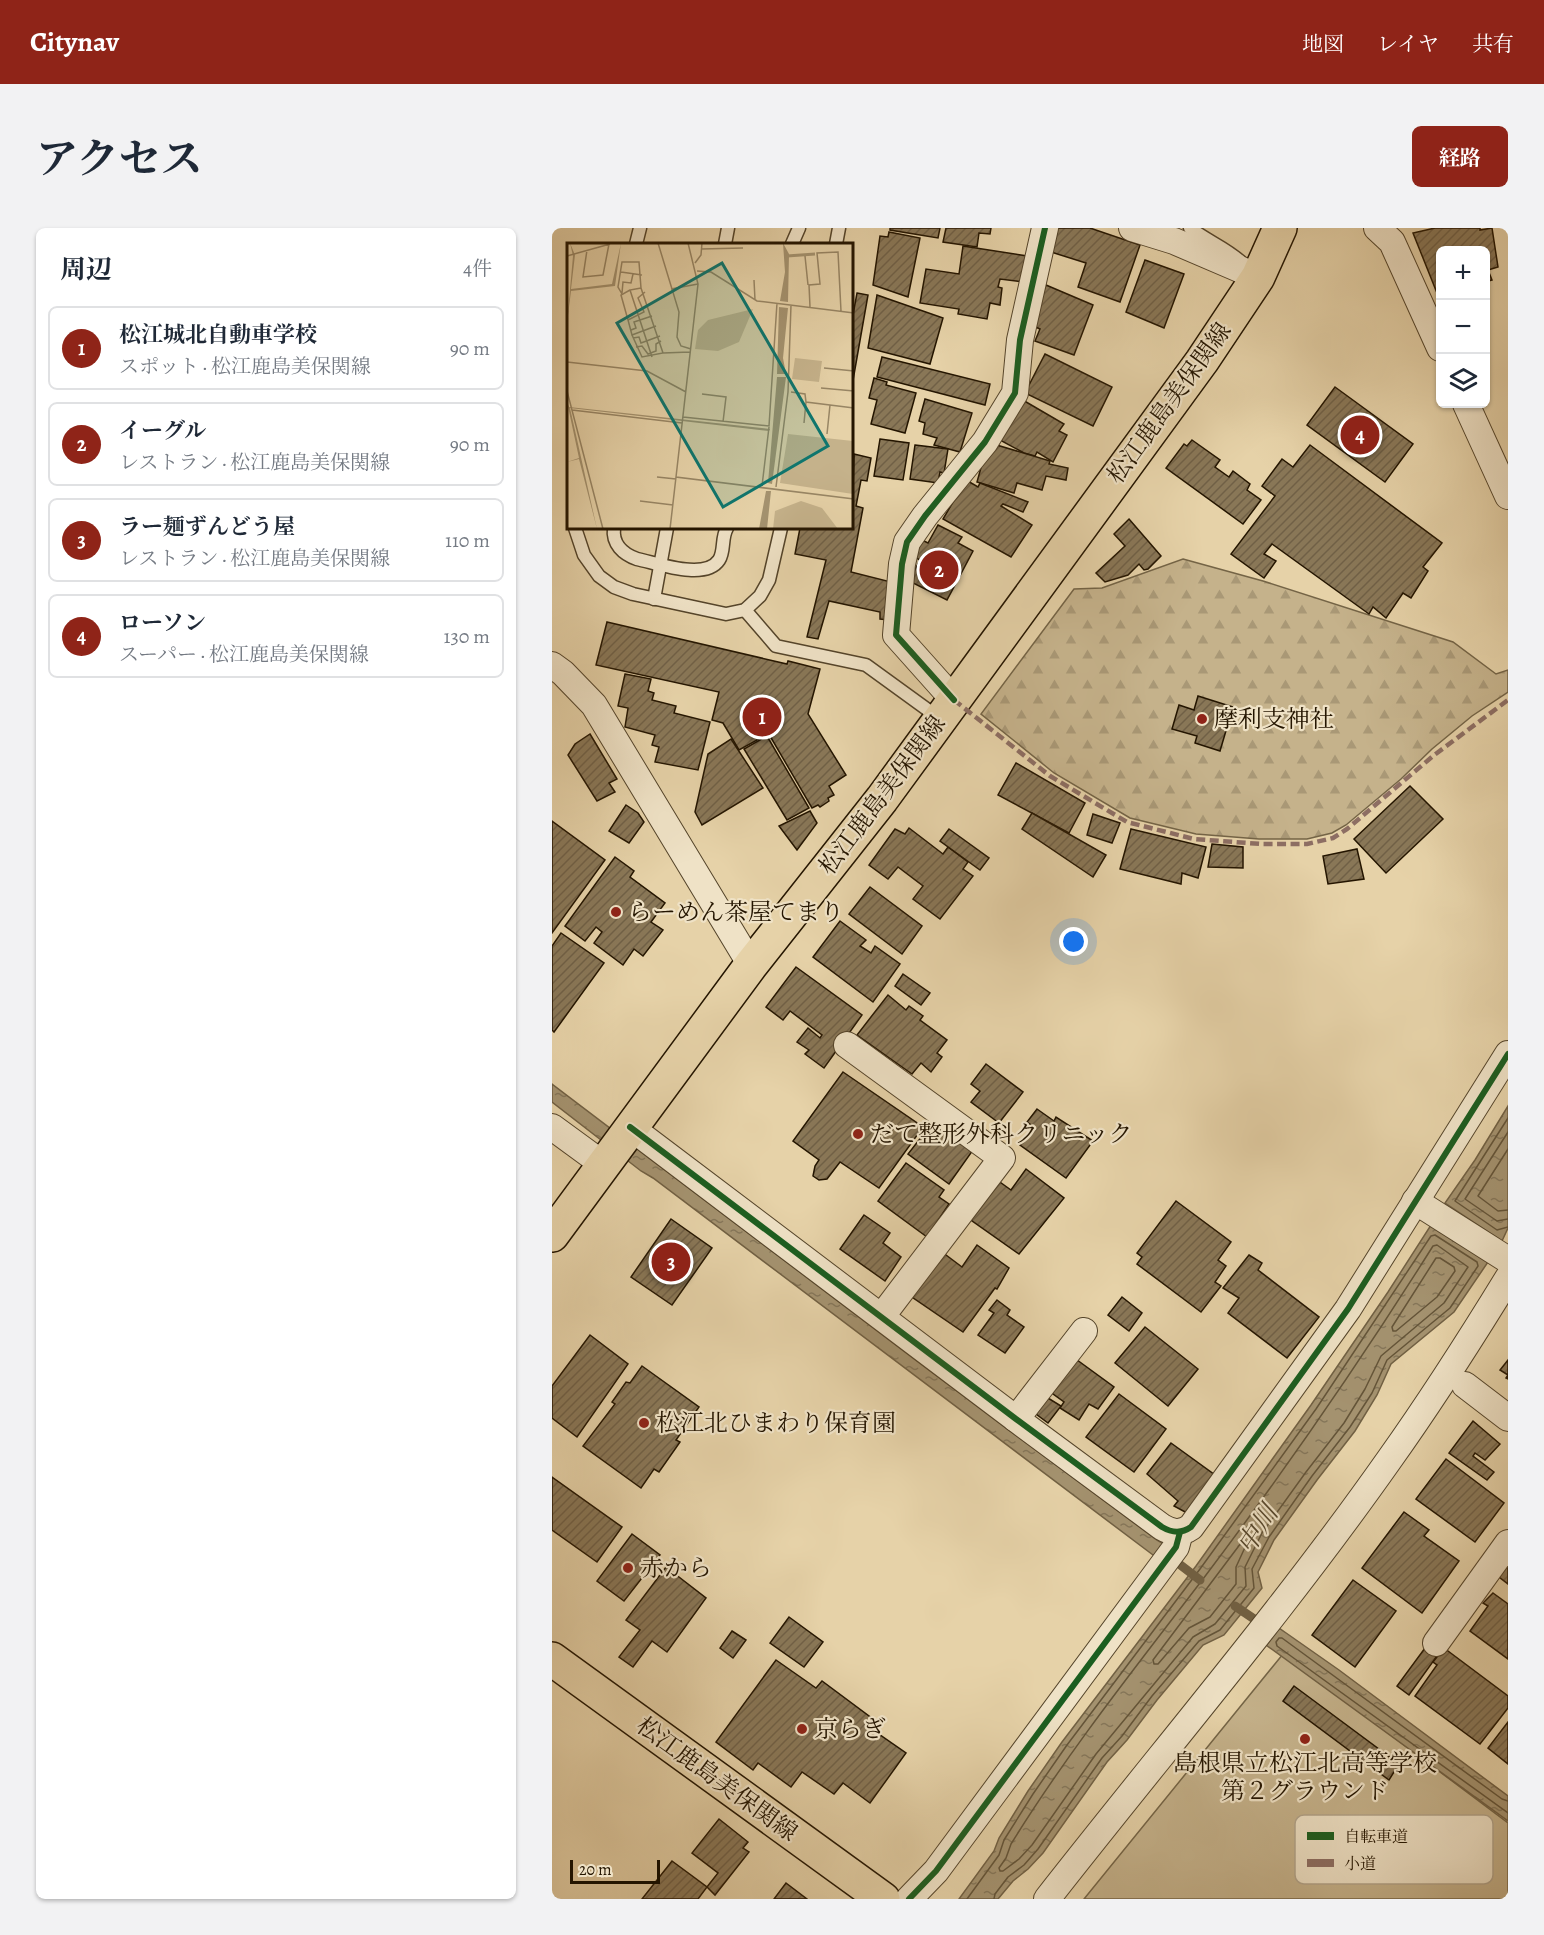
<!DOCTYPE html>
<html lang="ja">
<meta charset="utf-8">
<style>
body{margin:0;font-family:Alegreya,"Noto Serif JP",serif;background:#f2f2f3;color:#1f2937}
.controls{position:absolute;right:18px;top:18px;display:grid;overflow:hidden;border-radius:9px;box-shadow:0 2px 4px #0004}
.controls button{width:54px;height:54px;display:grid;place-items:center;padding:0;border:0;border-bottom:2px solid #e0e1e3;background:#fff;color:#1f2937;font:30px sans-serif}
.scale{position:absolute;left:18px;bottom:15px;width:90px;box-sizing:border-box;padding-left:6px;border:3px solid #241500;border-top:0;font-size:16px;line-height:21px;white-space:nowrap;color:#241500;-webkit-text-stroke:4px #efe2c6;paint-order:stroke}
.you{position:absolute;left:522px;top:714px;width:21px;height:21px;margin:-15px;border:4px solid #fff;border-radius:50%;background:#1a73e8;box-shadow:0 0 0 9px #1a73e833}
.badge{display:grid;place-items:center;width:39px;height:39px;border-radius:50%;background:#8f2418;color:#fff;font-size:20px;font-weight:700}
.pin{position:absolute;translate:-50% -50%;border:3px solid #fff;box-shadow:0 2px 6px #0006}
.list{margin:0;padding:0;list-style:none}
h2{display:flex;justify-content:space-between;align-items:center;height:78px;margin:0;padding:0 24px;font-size:26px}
h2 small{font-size:20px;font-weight:400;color:#747a83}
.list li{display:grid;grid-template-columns:39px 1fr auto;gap:18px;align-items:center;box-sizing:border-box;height:84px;margin:0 12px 12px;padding:0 12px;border:2px solid #e0e1e3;border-radius:9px}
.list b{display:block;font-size:22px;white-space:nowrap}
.list p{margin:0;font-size:20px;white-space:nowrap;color:#747a83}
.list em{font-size:20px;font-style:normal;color:#747a83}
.icon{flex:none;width:33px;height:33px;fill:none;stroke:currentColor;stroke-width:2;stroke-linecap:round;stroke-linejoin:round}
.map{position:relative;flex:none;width:956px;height:1671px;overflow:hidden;border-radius:9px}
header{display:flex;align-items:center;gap:36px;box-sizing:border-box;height:84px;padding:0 30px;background:#8f2418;color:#fff}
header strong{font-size:28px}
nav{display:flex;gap:33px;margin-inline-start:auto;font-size:21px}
.intro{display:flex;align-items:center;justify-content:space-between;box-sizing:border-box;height:144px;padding:0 36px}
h1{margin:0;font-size:42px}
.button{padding:15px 27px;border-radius:9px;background:#8f2418;color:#fff;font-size:21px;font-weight:700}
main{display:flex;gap:36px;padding:0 36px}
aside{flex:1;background:#fff;border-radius:9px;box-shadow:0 2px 4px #0004}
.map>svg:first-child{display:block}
.forest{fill:url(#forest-firs);stroke:#746446;stroke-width:1.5}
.pitch{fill:#c5b28b;stroke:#746446;stroke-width:1.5}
.water{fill:url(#water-ripples);stroke:#716043;stroke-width:1.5}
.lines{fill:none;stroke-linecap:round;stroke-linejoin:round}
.shore{stroke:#645438;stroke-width:1.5}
.stream{stroke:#716043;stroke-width:9}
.building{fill:url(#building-hatch);stroke:#241500;stroke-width:1.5}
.service-casing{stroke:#54442a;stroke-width:15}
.minor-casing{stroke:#54442a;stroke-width:28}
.primary-casing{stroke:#241500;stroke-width:36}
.service{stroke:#efe2c6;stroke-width:12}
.minor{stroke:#efe2c6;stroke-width:26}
.primary{stroke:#e6d2a8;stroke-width:33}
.quiet{stroke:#8d6e63;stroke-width:4.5;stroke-dasharray:9 4.5;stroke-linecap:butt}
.cycleway-casing{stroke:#efe2c6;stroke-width:10}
.cycleway{stroke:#1b5e20;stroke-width:6}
.poi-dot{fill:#8f2418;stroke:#efe2c6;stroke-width:2}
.labels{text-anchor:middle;stroke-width:4.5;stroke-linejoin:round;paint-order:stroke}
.street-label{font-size:24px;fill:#241500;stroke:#efe2c6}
.poi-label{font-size:24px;fill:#241500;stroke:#efe2c6;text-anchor:start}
.water-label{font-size:26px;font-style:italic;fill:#57472c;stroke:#efe2c6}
.inset-river{fill:none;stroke:#a4926f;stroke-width:3}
.inset-road{fill:none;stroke:#988665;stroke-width:1.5}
.view{fill:#0f766e;fill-opacity:0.15;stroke:#0f766e;stroke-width:3}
.inset-edge{fill:none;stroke:#241500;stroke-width:3}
.key{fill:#efe2c6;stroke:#b2a48b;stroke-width:1.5}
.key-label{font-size:16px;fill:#241500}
</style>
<header>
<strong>Citynav</strong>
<nav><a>地図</a><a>レイヤ</a><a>共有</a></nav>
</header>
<div class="intro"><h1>アクセス</h1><a class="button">経路</a></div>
<main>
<aside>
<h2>周辺<small>4件</small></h2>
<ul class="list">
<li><span class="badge">1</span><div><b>松江城北自動車学校</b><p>スポット · 松江鹿島美保関線</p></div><em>90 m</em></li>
<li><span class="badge">2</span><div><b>イーグル</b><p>レストラン · 松江鹿島美保関線</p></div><em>90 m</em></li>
<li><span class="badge">3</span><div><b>ラー麺ずんどう屋</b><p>レストラン · 松江鹿島美保関線</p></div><em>110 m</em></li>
<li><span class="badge">4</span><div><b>ローソン</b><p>スーパー · 松江鹿島美保関線</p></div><em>130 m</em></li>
</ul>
</aside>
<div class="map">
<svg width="956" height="1671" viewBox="0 0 956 1671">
<defs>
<pattern id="forest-firs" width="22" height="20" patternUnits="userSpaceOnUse" patternTransform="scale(1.5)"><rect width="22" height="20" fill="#c5b28b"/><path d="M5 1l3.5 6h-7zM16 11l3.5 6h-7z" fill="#a99876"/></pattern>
<pattern id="water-ripples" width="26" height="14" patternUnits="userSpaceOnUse" patternTransform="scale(1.5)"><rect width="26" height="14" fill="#a4926f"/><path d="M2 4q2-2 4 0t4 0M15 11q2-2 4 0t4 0" fill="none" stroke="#857659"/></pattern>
<pattern id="building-hatch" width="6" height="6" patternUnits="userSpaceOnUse" patternTransform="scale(1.5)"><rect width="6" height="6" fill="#897757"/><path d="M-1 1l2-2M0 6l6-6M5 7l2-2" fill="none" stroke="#706046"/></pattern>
</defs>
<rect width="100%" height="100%" fill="#e6d2a8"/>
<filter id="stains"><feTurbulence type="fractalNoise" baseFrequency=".00333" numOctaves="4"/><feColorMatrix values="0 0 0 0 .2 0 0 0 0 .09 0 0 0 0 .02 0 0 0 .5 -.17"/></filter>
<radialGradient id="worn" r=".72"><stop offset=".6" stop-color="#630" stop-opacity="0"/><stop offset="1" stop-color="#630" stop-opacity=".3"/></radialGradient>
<polygon class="forest" points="631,331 711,353 901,414 944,446 956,442 956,464 920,488 880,521 849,551 794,597 780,605 755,611 707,611 644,606 578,590 502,545 429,486 522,361 550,360"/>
<polygon class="pitch" points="731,1426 956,1595 956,1671 532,1671"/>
<g class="water">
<polygon points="0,856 370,1137 605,1312 624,1323 613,1338 601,1327 101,950 89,943 0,874"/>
<polygon points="956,878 956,1000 950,1013 893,975 923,932"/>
<polygon points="879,997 936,1034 902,1084 839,1136 825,1167 803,1203 765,1252 722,1312 706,1344 710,1360 672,1407 651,1417 605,1472 575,1512 555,1534 491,1625 476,1641 461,1653 446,1671 407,1671 442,1623 447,1610 476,1563 510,1514 644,1338 759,1177 836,1064"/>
<polygon points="727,1400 787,1442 956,1568 956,1593 714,1417"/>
</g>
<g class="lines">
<g class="shore">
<polyline points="956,890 903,973 945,1002 956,999"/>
<polyline points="956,904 913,971 945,993 956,991"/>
<polyline points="956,921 926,968 946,983 956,982"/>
<path d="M885 1017 916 1039 892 1075 829 1128 813 1161 792 1195 754 1244 710 1305 693 1339 694 1358 663 1396 641 1409 544 1526 480 1617 467 1631 451 1643H448L447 1640 454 1630 459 1616C517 1522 587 1435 654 1347 734 1241 810 1131 881 1018Z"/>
<polygon points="884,1030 888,1030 902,1039 903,1043 885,1069 844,1103 841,1103 840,1099"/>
<polygon points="692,1311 695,1315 684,1339 684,1356 658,1389 637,1400 606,1436 602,1436 601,1432"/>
<polyline points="956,1573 950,1571 730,1410 727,1410 724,1414 725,1418 956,1585"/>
<polyline points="415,1671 447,1627 452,1612 481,1566 515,1517 648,1341 764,1181 879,1008 883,1007 925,1034 926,1038 898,1080 835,1132 820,1165 798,1199 760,1248 717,1309 700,1341 702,1360 668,1402 647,1413 600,1468 570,1508 550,1530 486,1621 472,1637 456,1649 443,1666 442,1671"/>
</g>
<g class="stream">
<polyline points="618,1329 648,1352"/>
<polyline points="683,1378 711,1397"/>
</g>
</g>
<g class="building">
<polygon points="338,0 388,0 386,10 338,2"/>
<polygon points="394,0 439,0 438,6 427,5 425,19 391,14"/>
<polygon points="504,0 538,0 588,17 568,74 526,59 534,35 499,24"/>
<polygon points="883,0 928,0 928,2 940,0 946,39 936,42 940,52 933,54 933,22 888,22 888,65 885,65 861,5"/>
<polygon points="337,4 368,10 356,69 321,57 328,8 336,9"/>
<polygon points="411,18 475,28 471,54 448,51 446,59 450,60 448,77 438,75 435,91 406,86 407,81 368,75 374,41 407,46"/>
<polygon points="593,32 632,46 612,100 574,84"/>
<polygon points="494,57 541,77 522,127 483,113 488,101 479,97"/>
<polygon points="305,65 316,67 300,158 300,92"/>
<polygon points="325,67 391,90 378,136 316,120"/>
<polygon points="493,126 560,159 541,198 473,165"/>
<polygon points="330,129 438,156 433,177 325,149"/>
<polygon points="322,150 335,154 334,157 364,165 353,205 319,196 325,172 317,170"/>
<polygon points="783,159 861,216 833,254 755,197"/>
<polygon points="373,171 420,185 408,224 382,217 385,210 371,206 373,195 367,193"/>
<polygon points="469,171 512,196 507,203 515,207 501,234 485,224 483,228 472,225 446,211"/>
<polygon points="328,211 357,215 351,252 322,248"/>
<polygon points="640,212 668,232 663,239 677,249 681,243 698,256 695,262 709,272 691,296 614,240 632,216 635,218"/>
<polygon points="438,215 498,233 497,236 516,240 514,252 494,248 490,262 465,255 462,265 425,254 435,218"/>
<polygon points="363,217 396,221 392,245 388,244 386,255 358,251"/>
<polygon points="758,217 890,315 871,339 876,343 859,370 851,365 834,390 821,379 817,386 720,316 712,326 724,333 712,350 679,326 723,268 710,258 730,231 741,239"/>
<polygon points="302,226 319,230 315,253 309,252 304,278 311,280 299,344 339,354 337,392 328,391 328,384 277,373 266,411 255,409 274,332 243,326 248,300 300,300"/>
<polygon points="414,252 426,259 428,255 476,274 471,284 451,276 449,278 480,297 459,329 391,291"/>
<polygon points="577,291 609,328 596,341 592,342 587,336 576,347 553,354 544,345 573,318 562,306"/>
<polygon points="386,297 410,309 406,315 421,323 395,372 357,353 368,332 356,325 364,309 376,315"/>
<polygon points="55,394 235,436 236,433 268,441 256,486 294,547 277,558 282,567 276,570 277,573 268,579 266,577 260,580 218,508 224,505 220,499 215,499 214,507 187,522 171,495 160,492 167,464 44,437"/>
<polygon points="73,446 99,451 96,463 102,465 100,472 124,478 122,485 158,494 146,542 103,534 107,519 100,517 103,507 73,499 76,480 66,478"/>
<polygon points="646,468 681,479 668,523 643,515 645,508 620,501 627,477 642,482"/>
<polygon points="38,506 65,551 57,555 63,564 45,573 16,527 23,516"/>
<polygon points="215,508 257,580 235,592 192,521"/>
<polygon points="179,511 211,560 150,597 143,584 156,526"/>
<polygon points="464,535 533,575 517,605 446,567"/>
<polygon points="858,558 891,591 834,645 802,611"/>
<polygon points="74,577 86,585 92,594 77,615 57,603"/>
<polygon points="258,583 265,595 245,622 227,598"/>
<polygon points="480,585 554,627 541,649 470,601"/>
<polygon points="541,586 568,595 560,615 535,607"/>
<polygon points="0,593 53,632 0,705"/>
<polygon points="357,600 391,626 396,619 416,634 411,641 421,648 388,691 361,671 371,658 346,639 336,651 317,637 343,601 353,606"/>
<polygon points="397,601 437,630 428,642 388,613"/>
<polygon points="579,601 654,619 646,650 630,645 629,656 568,641"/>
<polygon points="660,616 691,619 691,640 656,639"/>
<polygon points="805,621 812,651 776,656 771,628"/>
<polygon points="63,629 82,643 78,649 113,675 99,694 111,702 91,728 82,721 71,737 42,715 50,704 44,699 33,713 13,698"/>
<polygon points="318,659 370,698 350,726 297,686"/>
<polygon points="288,693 314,712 308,718 319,725 323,718 348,736 321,774 261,729"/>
<polygon points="9,705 52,735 2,804 0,802 0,718"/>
<polygon points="244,739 310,787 272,840 253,826 257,822 245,814 256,800 268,810 270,807 238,783 231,792 214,779"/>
<polygon points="351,746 378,765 369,777 343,758"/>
<polygon points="336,767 354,782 357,778 371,788 368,792 395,812 385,825 390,829 379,844 369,835 360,846 305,807"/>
<polygon points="434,836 471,864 447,895 419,874 428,863 419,856"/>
<polygon points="291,844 371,899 327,960 288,934 275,951 267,952 261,948 263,938 267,932 241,913"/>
<polygon points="485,881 502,893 504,889 541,913 514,950 468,917 482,899 475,894"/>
<polygon points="381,894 421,922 397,956 356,926"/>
<polygon points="354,935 392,962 387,969 397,976 375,1009 326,973"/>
<polygon points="474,941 512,970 467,1026 416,990 445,952 459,962"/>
<polygon points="624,973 679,1014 666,1032 674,1038 663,1054 669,1058 649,1084 585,1036 590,1029 585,1025"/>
<polygon points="312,987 338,1005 331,1015 349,1029 333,1053 288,1021"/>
<polygon points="119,991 160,1020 120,1077 79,1049"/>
<polygon points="425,1017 457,1040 445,1061 443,1060 411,1104 357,1067 390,1024 410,1039"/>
<polygon points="697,1027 710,1035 706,1042 767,1089 735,1130 676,1085 687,1070 671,1060"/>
<polygon points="570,1069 590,1085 577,1103 556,1087"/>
<polygon points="445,1072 458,1082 455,1087 472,1099 453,1125 426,1107 442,1085 437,1082"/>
<polygon points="593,1099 646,1141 616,1178 563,1135"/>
<polygon points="38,1107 76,1136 25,1209 0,1190 0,1158"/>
<polygon points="521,1129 562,1159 546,1181 537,1176 527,1192 508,1180 512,1174 497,1163"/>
<polygon points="956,1132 956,1151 954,1150 956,1147 948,1142"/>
<polygon points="90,1138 147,1179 124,1212 128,1214 107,1244 102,1241 89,1260 31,1218 63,1176 60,1174 74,1154 78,1155"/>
<polygon points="567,1166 614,1201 582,1244 534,1209"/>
<polygon points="491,1167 509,1178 496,1195 480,1183"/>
<polygon points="921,1193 948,1216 933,1232 923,1225 921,1228 942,1244 935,1252 897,1225"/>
<polygon points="619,1215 663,1247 635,1285 622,1278 626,1273 595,1246"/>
<polygon points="894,1231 952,1275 923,1314 864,1271"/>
<polygon points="0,1249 70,1299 45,1334 0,1302"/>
<polygon points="852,1284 877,1302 872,1308 907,1333 870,1385 810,1340"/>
<polygon points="80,1306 108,1327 72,1373 45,1353"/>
<polygon points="956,1336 956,1356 947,1349"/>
<polygon points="114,1339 154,1370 115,1424 100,1413 81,1439 67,1429 88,1402 74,1392"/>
<polygon points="801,1352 844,1383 803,1439 760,1407"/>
<polygon points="941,1365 956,1376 956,1431 918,1403 936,1378 931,1375"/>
<polygon points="237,1389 271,1414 252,1439 218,1415"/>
<polygon points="180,1403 194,1412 181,1430 168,1420"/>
<polygon points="873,1420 885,1428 857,1467 845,1458"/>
<polygon points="892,1420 956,1468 956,1480 928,1516 863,1468 885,1437 881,1434"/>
<polygon points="224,1432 264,1460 270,1453 329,1497 324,1504 354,1525 318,1575 291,1555 282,1566 250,1544 239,1559 206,1535 201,1542 164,1514"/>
<polygon points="742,1458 847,1536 837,1552 731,1473"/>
<polygon points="956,1494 956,1536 936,1520"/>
<polygon points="167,1591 196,1614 191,1620 197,1624 163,1667 155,1659 166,1645 140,1625"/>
<polygon points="120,1633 155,1659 146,1671 90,1671"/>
<polygon points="234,1655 255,1671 222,1671"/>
</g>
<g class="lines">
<defs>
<g id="service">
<path d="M638 0C655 13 674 20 689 34"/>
<polyline points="84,16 88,0"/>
<polyline points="173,16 176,0"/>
<polyline points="240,16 247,0"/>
<polyline points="284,16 287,0"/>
<polyline points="23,300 32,327 47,348 62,359 81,366 174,386 193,382 208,368 217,352 229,300"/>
<path d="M62 300C60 316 71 326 85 331 105 335 153 353 167 332 173 323 169 310 175 300"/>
<polyline points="102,371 115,300"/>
<polyline points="193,382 224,418 314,437 387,490"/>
</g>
<g id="minor">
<polyline points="580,0 622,13 706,49"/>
<polyline points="825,0 840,14 888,120"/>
<polyline points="914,176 956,268"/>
<polyline points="0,437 11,445 42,477 199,737"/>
<polyline points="402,472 344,407 350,336 355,314 373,288 433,214 463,165 468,112 493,0"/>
<polyline points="295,817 450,930 330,1088"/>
<polyline points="0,899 52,937"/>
<path d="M78 899 464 1191 610 1299C620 1305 629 1306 639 1299L796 1081 956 826"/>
<polyline points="863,973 956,1032"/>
<polyline points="913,1157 956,1190"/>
<polyline points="464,1191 532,1103"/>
<polyline points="884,1415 956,1315"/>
<polyline points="357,1671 384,1643 624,1319 628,1304"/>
<path d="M495 1671C609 1525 730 1384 837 1232 879 1173 918 1112 956 1050"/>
</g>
<g id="primary">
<polyline points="0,1007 199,737 330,571 650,133 706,49 728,0"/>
<polyline points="0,1431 331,1671"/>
</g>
</defs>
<use href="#service" class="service-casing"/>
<use href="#minor" class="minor-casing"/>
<use href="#primary" class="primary-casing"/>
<use href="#service" class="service"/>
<use href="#minor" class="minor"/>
<use href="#primary" class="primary"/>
<polyline class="quiet" points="402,472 498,548 575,594 642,611 709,616 755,616 781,610 795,601 881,528 956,472"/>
<defs>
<g id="cycleway">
<polyline points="402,472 344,407 350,336 355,314 373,288 433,214 463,165 468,112 493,0"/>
<path d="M78 899 464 1191 610 1299C620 1305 629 1306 639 1299L796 1081 956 826"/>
<polyline points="357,1671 384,1643 624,1319 628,1304"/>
</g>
</defs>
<use href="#cycleway" class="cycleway-casing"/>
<use href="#cycleway" class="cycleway"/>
</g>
<g class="poi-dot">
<circle cx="650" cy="491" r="6"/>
<circle cx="64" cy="684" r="6"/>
<circle cx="306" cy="906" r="6"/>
<circle cx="92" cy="1195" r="6"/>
<circle cx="76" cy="1340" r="6"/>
<circle cx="250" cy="1501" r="6"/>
<circle cx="753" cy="1511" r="6"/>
</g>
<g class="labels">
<g class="street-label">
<text transform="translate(617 175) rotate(-54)" y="8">松江鹿島美保関線</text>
<text transform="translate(330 567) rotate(-53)" y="8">松江鹿島美保関線</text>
<text transform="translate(165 1551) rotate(36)" y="8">松江鹿島美保関線</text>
</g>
<g class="poi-label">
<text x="662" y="499">摩利支神社</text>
<text x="76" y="692">らーめん茶屋てまり</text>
<text x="318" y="914">だて整形外科クリニック</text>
<text x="104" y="1203">松江北ひまわり保育園</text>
<text x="88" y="1348">赤から</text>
<text x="262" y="1509">京らぎ</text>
<text x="753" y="1543" text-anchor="middle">島根県立松江北高等学校<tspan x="753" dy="28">第２グラウンド</tspan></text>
</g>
<g class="water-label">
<text transform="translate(705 1301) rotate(-57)" y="9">中川</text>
</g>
</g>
<g transform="translate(15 15)">
<rect width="286" height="286" fill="#e6d2a8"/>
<path d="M186 66 172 99 151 108 128 106 131 87 141 77Z" fill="#c5b28b"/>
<path d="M228 115 255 118 252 139 225 136ZM221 191 286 198V251L213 240ZM234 258 255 265 271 286H206L208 268Z" fill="#c5b28b"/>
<path d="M3 0 8 12 4 46 45 41 54 0 48 43 4 48 0 80 6 13ZM216 0 222 11 221 59 213 58 218 29ZM212 64 221 65 216 115 219 131H210ZM210 134H219L205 241 201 240ZM0 159 2 164 203 186 202 188 3 165 30 286 12 216 0 219 12 215ZM199 248H204L200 286H192Z" fill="#a4926f"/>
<path class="inset-river" d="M220 13 248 11"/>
<path class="inset-road" d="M91 0 112 69 110 94 114 103 124 106M121 0 131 41 109 234 287 256M134 6 176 5M20 7 16 34 36 32 42 1M0 13 43 1M238 13 241 42M128 20 134 12 135 0M130 28 144 29 190 58 287 70M54 29 75 32M187 37 188 57M74 45 63 47 85 114M104 46 131 41M78 49 71 55 77 69 61 77 65 92 89 83M55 50 56 39 64 40 66 31M55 51 51 44 55 19H72L74 45 96 110 75 114 65 92M243 64 242 42 253 41 250 10 271 9 274 68M61 77 54 52 63 47M64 87 69 85 67 79 85 73M66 95 72 94 74 100 93 93M69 104 75 103 81 111 89 108V101L94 98M96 110 123 109M0 119 80 128 119 149M257 125 287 128M254 145 287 148M0 148 36 286M224 149 238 151 239 159 287 165M135 151 159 154 156 179M5 167 115 180M116 174 202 183 210 60M237 180 239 159M260 191 263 162M90 234 109 236M195 243 202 184M209 244 221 149 224 62M73 258 106 262M103 286 109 234"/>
<path class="view" d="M155 20 261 203 156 264 50 80Z"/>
<rect width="286" height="286" class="inset-edge"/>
</g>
<rect x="743" y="1587" width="198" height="69" rx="9" class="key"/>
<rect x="755" y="1604" width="27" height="8" fill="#1b5e20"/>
<rect x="755" y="1631" width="27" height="8" fill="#8d6e63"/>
<g class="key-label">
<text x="792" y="1614">自転車道</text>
<text x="792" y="1641">小道</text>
</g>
<rect width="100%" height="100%" filter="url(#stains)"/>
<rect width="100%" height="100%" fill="url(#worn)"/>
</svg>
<div class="controls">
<button>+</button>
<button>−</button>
<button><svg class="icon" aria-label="layers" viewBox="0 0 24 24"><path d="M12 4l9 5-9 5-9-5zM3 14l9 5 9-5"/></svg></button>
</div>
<div class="scale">20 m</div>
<div class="you"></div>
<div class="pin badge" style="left:210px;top:489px">1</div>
<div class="pin badge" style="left:387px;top:342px">2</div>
<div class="pin badge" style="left:119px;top:1034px">3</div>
<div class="pin badge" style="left:808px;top:207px">4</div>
</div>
</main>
